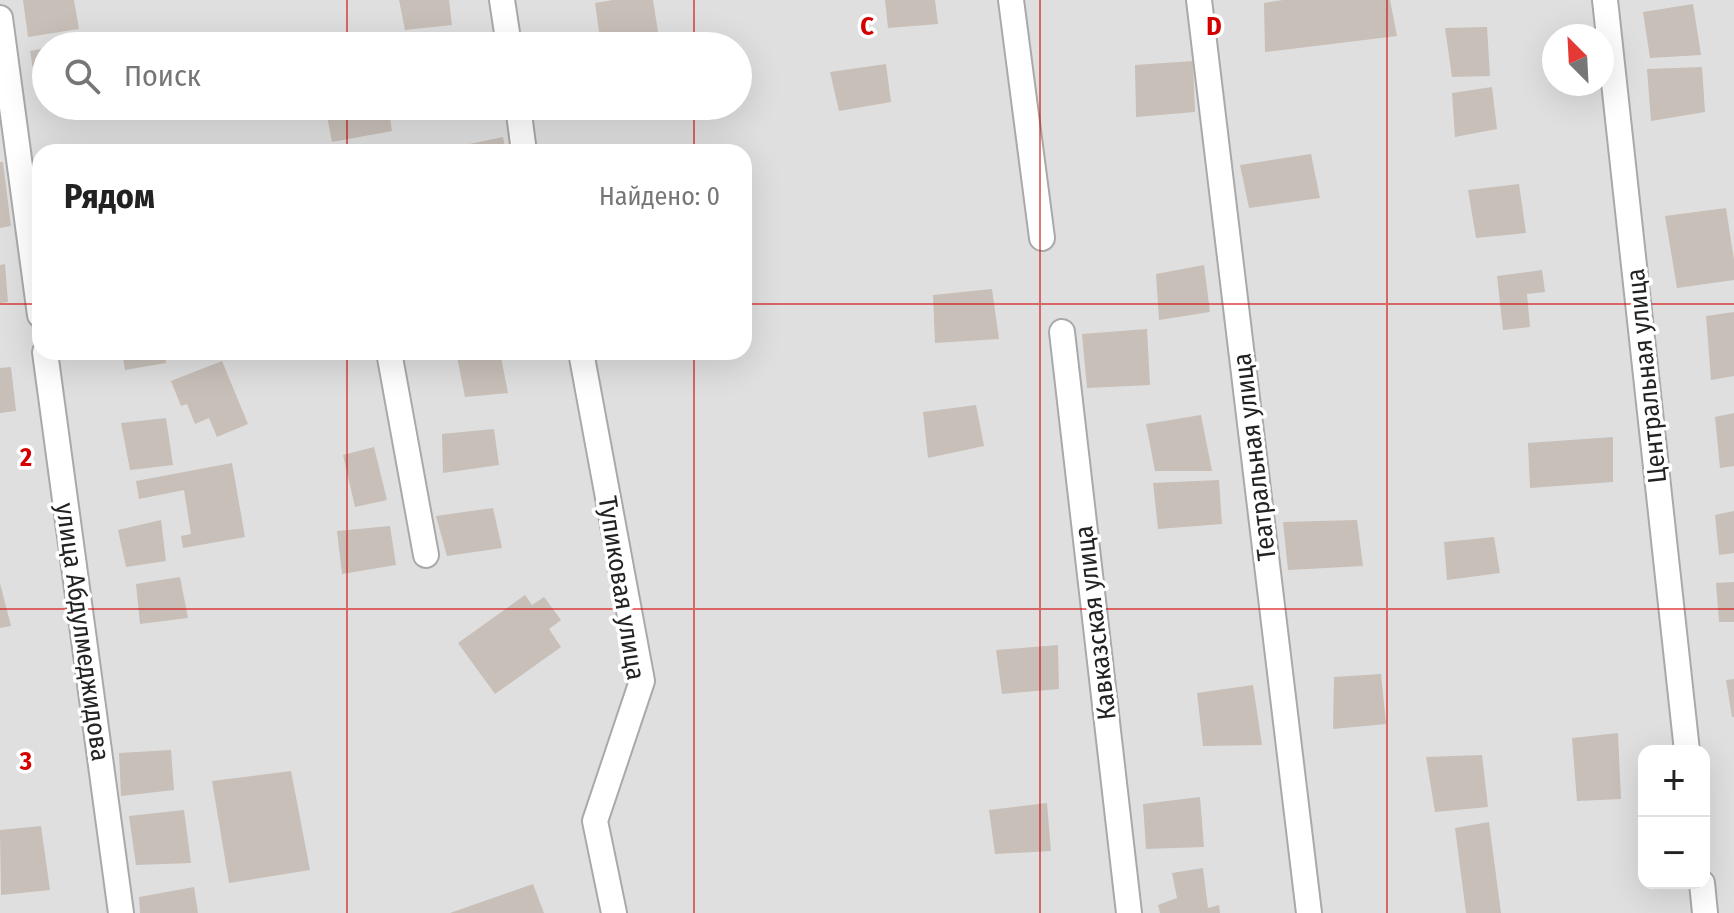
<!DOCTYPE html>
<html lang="ru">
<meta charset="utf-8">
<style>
body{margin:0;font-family:"Fira Sans Condensed",sans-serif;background:#f6f6f6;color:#222}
.controls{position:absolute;right:24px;bottom:24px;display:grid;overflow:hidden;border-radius:16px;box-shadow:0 8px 32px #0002}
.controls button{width:72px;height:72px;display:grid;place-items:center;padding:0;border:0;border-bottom:2px solid #e0e0e0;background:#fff;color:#222;font:40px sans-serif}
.compass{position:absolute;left:1542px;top:24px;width:72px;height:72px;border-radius:50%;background:#fff;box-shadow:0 8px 32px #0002;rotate:336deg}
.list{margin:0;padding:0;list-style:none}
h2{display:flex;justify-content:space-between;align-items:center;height:104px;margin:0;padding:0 32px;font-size:34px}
h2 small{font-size:26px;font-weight:400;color:#767676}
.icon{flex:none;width:44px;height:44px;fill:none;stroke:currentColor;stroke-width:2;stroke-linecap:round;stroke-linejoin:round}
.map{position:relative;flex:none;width:1734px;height:913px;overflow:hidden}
.search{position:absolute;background:#fff;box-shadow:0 8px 32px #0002;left:32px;top:32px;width:720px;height:88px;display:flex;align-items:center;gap:20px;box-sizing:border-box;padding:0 28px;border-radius:44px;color:#767676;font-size:30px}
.panel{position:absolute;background:#fff;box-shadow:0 8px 32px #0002;left:32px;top:144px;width:720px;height:216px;border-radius:24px}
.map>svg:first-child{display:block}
.residential{fill:#e0dfdf;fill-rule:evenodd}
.building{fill:#c7bfb8}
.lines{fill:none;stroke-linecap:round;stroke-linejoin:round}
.minor-casing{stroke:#a9a9a9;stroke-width:28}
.minor{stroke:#fff;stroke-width:24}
.grid{fill:none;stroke:#d40000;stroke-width:2;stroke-opacity:0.55}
.labels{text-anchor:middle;stroke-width:7;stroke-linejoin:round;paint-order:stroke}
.street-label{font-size:26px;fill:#222;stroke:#fff}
.grid-label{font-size:26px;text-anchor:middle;font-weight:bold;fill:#d40000;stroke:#fff;stroke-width:7;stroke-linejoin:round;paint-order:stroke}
</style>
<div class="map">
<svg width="1734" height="913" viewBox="0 0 1734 913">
<rect width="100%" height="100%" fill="#f2efe9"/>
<path class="residential" d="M0 0H1734V913H0ZM1554 36H1602V84H1554ZM46 46H738V106H46ZM40 152H744V352H40ZM1644 751H1704V883H1644Z"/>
<g class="building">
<polygon points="23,0 74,0 79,29 28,37"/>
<polygon points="399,0 449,0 452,25 405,30"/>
<polygon points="613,0 653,0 660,44 601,46 595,3"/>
<polygon points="885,0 935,0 938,24 888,28"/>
<polygon points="1283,0 1390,0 1397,36 1265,52 1264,3"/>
<polygon points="1693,4 1701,55 1650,58 1643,12"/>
<polygon points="1487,27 1490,76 1452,77 1445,28"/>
<polygon points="46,48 46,93 37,94 30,51"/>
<polygon points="1193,61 1195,112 1136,117 1135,65"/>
<polygon points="886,64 891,102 839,111 830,72"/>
<polygon points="1702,67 1705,112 1651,121 1647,69"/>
<polygon points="1492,87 1497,129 1455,137 1452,93"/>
<polygon points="325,106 388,106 392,131 332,142"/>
<polygon points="503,137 506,152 436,152 436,151"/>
<polygon points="1311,154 1320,198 1249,208 1240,165"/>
<polygon points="0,162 3,162 11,226 0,228"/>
<polygon points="1519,184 1526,233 1476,238 1468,190"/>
<polygon points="1726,208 1734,260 1734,280 1677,288 1665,216"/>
<polygon points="5,264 8,302 0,303 0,265"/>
<polygon points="1204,265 1210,312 1159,320 1156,274"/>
<polygon points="1542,270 1545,292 1527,294 1530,327 1503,330 1497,276"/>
<polygon points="992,289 999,339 935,343 933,295"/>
<polygon points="1734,312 1734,376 1711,380 1706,316"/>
<polygon points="1147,329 1150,385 1087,388 1082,334"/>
<polygon points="122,352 164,352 166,363 125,370"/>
<polygon points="456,352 500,352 508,393 465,397"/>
<polygon points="222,361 248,424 217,437 209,418 195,424 187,404 181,406 171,381"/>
<polygon points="11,367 16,411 0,413 0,368"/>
<polygon points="976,405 984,446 928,458 923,412"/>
<polygon points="1734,413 1734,466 1720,468 1715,417"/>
<polygon points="1201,415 1212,471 1155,471 1146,424"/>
<polygon points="166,418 173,465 130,470 121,423"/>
<polygon points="494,429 499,465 443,473 442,434"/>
<polygon points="1613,437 1613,482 1530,488 1528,443"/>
<polygon points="374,447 387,500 355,507 343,455"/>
<polygon points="232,463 245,537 183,548 181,536 191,534 184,490 139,499 136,481"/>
<polygon points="1219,480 1222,524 1158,529 1153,483"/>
<polygon points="493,508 502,548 447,556 436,516"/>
<polygon points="1734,511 1734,553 1719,555 1715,515"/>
<polygon points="161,520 166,561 126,567 118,530"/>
<polygon points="1357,520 1363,566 1288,570 1283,522"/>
<polygon points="390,526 396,565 342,574 337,531"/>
<polygon points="1494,537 1500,573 1447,580 1444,542"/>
<polygon points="180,577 188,618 140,624 136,584"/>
<polygon points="1734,582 1734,622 1719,622 1716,583"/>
<polygon points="0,583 11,626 0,628"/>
<polygon points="525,595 532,605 544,597 561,620 549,629 561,647 495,694 458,643"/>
<polygon points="1058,645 1059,689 1002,694 996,650"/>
<polygon points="1381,674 1386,724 1333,729 1334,677"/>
<polygon points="1734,679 1734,717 1732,717 1726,680"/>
<polygon points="1253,685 1262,745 1203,746 1197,693"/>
<polygon points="1618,733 1621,799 1577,801 1572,738"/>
<polygon points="171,750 174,790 121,796 119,753"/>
<polygon points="1482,755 1488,807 1435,812 1426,757"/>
<polygon points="291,771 310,870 229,883 212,781"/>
<polygon points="1200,797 1204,847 1146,849 1143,804"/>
<polygon points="1047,803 1051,851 995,854 989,810"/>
<polygon points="184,810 191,863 136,865 129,816"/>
<polygon points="1489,822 1501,913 1466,913 1455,828"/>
<polygon points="41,826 50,890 1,895 0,830"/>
<polygon points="1203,868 1208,908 1219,905 1220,913 1160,913 1158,905 1177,898 1172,873"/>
<polygon points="533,884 544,913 450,913"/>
<polygon points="194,887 198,913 140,913 139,897"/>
</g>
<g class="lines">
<defs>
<g id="minor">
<polyline points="502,0 509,46"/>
<polyline points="1011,0 1042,238"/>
<polyline points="1199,0 1309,913"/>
<polyline points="1605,0 1687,751"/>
<polyline points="0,18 40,315"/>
<polyline points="518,106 524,152"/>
<polyline points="1062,332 1129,913"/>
<polyline points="45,352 121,913"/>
<polyline points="389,352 426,555"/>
<polyline points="581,352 642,681 595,821 614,913"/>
<polyline points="1702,883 1705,913"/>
</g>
</defs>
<use href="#minor" class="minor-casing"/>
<use href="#minor" class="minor"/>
</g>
<path class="grid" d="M347 0V46M694 0V46M1040 0V913M1387 0V913M347 106V152M694 106V152M0 304H40M744 304H1734M347 352V913M694 352V913M0 609H1734"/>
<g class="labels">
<g class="street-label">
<text transform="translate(1646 376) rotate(-96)" y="9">Центральная улица</text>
<text transform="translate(1254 457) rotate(-97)" y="9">Театральная улица</text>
<text transform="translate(622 588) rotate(81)" y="9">Тупиковая улица</text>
<text transform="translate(1095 623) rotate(-97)" y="9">Кавказская улица</text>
<text transform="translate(83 632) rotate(82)" y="9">улица Абдулмеджидова</text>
</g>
</g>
<g class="grid-label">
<text x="867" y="35">C</text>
<text x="1214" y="35">D</text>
<text x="26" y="466">2</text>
<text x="26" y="770">3</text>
</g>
</svg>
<div class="controls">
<button>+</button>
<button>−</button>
</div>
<svg class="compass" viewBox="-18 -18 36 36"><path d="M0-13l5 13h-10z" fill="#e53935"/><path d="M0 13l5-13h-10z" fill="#767676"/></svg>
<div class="search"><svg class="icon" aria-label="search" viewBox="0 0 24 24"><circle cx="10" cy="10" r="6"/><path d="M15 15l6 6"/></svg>Поиск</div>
<section class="panel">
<h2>Рядом<small>Найдено: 0</small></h2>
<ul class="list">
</ul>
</section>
</div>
